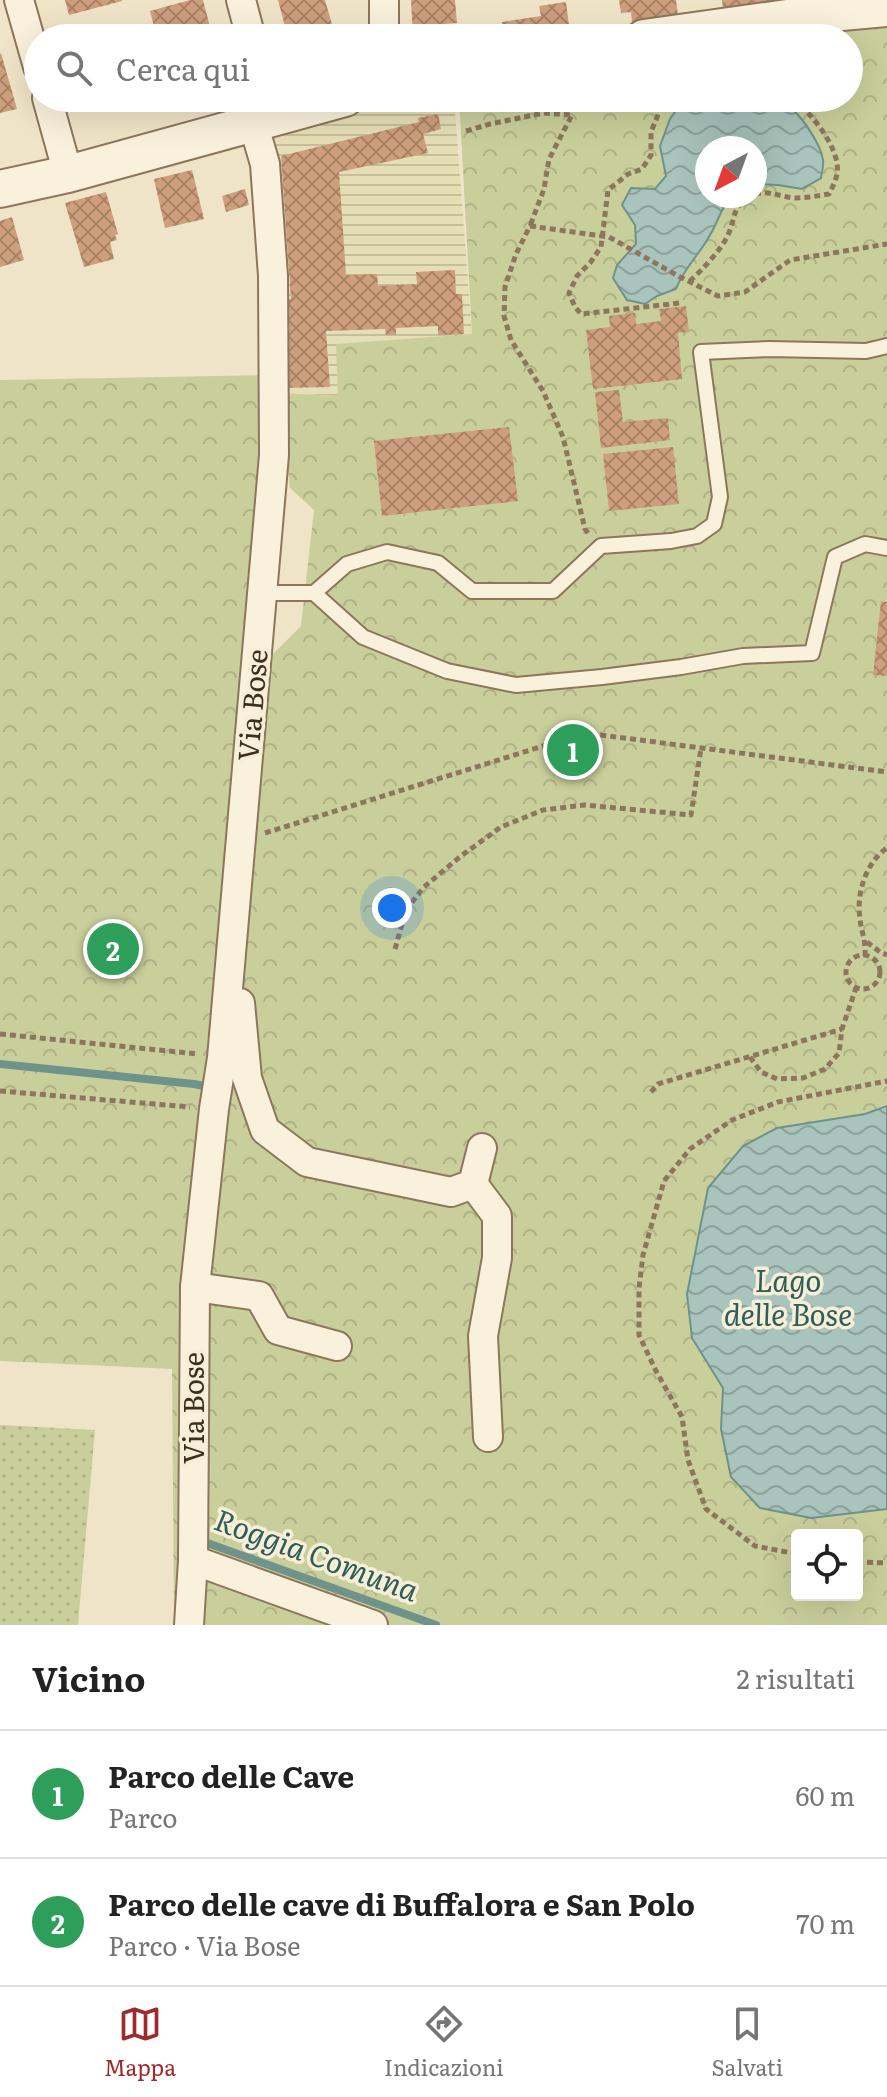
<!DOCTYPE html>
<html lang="it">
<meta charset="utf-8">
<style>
body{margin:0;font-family:Literata,serif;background:#f2f2f2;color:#222}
.controls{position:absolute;right:24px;bottom:24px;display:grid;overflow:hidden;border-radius:8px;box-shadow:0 8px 32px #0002}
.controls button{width:72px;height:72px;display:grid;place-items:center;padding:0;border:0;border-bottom:2px solid #e0e0e0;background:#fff;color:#222;font:40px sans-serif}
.compass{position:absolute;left:695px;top:136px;width:72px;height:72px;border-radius:50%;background:#fff;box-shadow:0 8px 32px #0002;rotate:221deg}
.you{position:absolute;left:392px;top:908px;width:28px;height:28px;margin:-20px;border:6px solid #fff;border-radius:50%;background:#1a73e8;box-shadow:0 0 0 12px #1a73e833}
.badge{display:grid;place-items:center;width:52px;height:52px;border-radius:50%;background:#9e2a2b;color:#fff;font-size:26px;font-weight:700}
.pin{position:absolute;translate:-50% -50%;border:4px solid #fff;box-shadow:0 2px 8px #0006}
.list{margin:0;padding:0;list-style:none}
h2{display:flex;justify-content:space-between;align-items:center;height:104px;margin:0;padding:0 32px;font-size:34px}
h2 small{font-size:26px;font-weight:400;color:#767676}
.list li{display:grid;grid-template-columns:52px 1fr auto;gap:24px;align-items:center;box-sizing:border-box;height:128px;padding:0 32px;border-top:2px solid #e0e0e0}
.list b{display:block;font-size:30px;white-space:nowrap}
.list p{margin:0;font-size:26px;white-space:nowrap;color:#767676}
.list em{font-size:26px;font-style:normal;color:#767676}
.icon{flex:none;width:44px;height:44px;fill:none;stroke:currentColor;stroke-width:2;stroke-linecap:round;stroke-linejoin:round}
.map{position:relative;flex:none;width:887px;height:1625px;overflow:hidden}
.search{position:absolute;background:#fff;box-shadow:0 8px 32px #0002;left:24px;right:24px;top:24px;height:88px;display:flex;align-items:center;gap:20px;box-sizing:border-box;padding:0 28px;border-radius:44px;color:#767676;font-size:30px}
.sheet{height:360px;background:#fff}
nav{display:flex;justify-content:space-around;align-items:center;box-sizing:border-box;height:112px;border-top:2px solid #e0e0e0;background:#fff;font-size:22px;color:#767676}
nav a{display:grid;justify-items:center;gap:4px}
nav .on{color:#9e2a2b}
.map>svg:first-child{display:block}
.farmland{fill:url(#farmland-rules)}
.grass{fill:url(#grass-dots)}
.park{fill:url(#park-crowns);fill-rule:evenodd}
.water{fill:url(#water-waves);stroke:#6f938a;stroke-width:2}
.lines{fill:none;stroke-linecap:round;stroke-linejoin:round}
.stream{stroke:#6f938a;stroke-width:8}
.building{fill:url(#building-cross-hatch)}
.service-casing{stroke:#8d765c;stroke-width:18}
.minor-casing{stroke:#8d765c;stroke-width:32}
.tertiary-casing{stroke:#8d765c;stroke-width:40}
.path{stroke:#8d765c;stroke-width:5;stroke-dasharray:6 4;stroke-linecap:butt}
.service{stroke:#faf1dc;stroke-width:14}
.minor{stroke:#faf1dc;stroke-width:28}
.tertiary{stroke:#faf1dc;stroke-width:36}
.labels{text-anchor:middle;stroke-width:7;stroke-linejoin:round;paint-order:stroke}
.street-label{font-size:28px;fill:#3d2e20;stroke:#f7eed8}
.water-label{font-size:30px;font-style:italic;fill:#2f5d5a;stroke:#f7eed8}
</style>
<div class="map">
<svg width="887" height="1625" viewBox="0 0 887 1625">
<defs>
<pattern id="farmland-rules" width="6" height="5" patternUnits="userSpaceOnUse" patternTransform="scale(2)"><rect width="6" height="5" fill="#e6deb5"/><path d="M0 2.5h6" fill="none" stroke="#c6bf9b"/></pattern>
<pattern id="grass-dots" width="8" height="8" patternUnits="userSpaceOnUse" patternTransform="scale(2)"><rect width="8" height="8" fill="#c9cf9b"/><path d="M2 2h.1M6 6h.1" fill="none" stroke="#aeb285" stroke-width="1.8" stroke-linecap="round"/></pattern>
<pattern id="park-crowns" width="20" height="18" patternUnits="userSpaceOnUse" patternTransform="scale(2)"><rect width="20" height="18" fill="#c9cf9b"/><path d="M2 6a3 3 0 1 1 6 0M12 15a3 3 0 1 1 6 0" fill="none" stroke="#aeb285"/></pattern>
<pattern id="water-waves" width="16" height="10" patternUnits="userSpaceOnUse" patternTransform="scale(2)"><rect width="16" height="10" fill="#a9c4bc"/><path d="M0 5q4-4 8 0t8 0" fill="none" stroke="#8ba098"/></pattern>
<pattern id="building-cross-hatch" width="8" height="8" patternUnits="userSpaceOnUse" patternTransform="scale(2)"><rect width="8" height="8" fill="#cf9f7d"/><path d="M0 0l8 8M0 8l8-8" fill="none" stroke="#a98266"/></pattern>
</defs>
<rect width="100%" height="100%" fill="#f0e4c8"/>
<polygon class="farmland" points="414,98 454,98 472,334 337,344 338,396 281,393 272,134"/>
<polygon class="grass" points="0,1425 95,1430 78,1625 0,1625"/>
<path class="park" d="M887 27V1625H174L172 1369 0 1361V380L272 375 218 1120 231 1102 265 662 301 626 314 510 290 488 281 393 338 396 336 344 472 334 459 98H849V38H753L806 30ZM707 148H755V196H707ZM797 1535H857V1595H797Z"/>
<g class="water">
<path d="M716 98C736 98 766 95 785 104 799 111 821 144 823 160 824 165 822 172 821 178L802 189 778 185 755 184V148H707V196H731C721 208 718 222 710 235 700 254 683 269 676 289L657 296 645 304 627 300 613 278 617 265 636 244 635 225 622 205 631 188 655 189 666 176 660 146 670 119 682 102Z"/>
<polygon points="887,1106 887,1509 811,1518 760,1508 731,1477 721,1429 723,1388 692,1338 687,1294 708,1188 743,1146 777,1128 865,1114"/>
</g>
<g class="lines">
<g class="stream">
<polyline points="0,1064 194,1084 214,1088"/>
<polyline points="199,1540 436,1625"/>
</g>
</g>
<g class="building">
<polygon points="65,0 122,0 122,1 69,15"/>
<polygon points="190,0 203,0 213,38 157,38 150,11"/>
<polygon points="278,0 325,0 336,38 288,38"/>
<polygon points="411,0 455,0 457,23 444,24 444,38 413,38"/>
<polygon points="619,0 676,0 678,16 632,23 631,12 621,13"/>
<polygon points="722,0 774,0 774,3 723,10"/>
<polygon points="566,2 570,33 543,38 504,38 502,22 541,16 539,6"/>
<polygon points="1,53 17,109 0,113 0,54"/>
<polygon points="84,98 114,98 114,99 108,101 109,103 87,108"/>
<polygon points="438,114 441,129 423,134 428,153 339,172 346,275 377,274 378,286 417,284 416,272 455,270 456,294 462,294 464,334 438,335 438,326 396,328 396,335 386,335 385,329 326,331 330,387 283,388 280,299 291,299 281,156 419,122 418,118"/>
<polygon points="192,170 204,219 165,228 154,179"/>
<polygon points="245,189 249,205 226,212 222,196"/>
<polygon points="106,192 118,234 115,235 117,240 110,242 114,259 84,267 65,203"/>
<polygon points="12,217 24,260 0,267 0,221"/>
<polygon points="686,306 689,332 678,333 682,379 593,389 586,330 610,327 609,316 635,313 636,324 661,321 659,309"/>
<polygon points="619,390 623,422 668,418 670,440 601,448 595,392"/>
<polygon points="509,427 518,501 382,516 374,441"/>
<polygon points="673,447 679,504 609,511 603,454"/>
<polygon points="881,601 887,602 887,676 873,675"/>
</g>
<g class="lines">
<defs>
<g id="service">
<polyline points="263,593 314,593 347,564 387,552 438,563 472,591 553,591 601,546 671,541 697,536 714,524 720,497 701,352 769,349 866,351 887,346"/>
<polyline points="314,593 363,637 447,671 516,685 602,677 681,667 743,656 812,653 835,557 865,544 887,548"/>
</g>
<g id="minor">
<polyline points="19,0 38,67"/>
<polyline points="241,0 251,38"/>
<polyline points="384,0 384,38"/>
<polyline points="47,98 68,174"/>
<polyline points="240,1003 247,1078 265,1130 307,1162 451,1192 473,1184 482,1148"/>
<polyline points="473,1184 497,1216 497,1258 483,1336 488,1437"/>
<polyline points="195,1287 259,1296 278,1330 337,1346"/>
<polyline points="193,1560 373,1625"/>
<polyline points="189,1625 193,1560 195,1287 214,1109 222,1058 274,455 273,276 265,164 253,123"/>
</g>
<g id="tertiary">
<polyline points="644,38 809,15 887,8"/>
<polyline points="0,189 68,174 345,98"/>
</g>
</defs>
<use href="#service" class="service-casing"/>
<use href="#minor" class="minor-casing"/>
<use href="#tertiary" class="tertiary-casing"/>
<g class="path">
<polyline points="669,98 660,110 651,132 651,155 642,169 628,174 608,190 601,247 590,263 577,276 569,293 575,307 581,314 680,303"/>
<polyline points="466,131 490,124 544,113 572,115 549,159 544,189 530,226"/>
<path d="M755 194C769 190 780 197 795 198 806 198 817 196 829 194 834 184 839 175 837 163 833 140 810 112 792 98"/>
<path d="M690 281C702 270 721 250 728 235 736 217 731 209 750 196"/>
<polyline points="588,533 585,529 563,437 543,391 511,340 504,316 505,287 516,254 530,226 609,237 680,277 718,296 745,292 790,260 887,244"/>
<polyline points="265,833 572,737 601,735 887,772"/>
<polyline points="867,942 880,952 887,955"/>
<polyline points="395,949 406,910 424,887 461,856 501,827 543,810 585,805 691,815 701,748"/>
<circle cx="863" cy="972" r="17"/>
<path d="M865 956C866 939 861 932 860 918 856 894 866 862 887 848"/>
<polyline points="0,1034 198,1054"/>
<polyline points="750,1057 761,1072 777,1079 803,1078 825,1069 839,1053 842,1029 856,988"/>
<polyline points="0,1091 190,1107"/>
<polyline points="651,1092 658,1084 842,1029"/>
<polyline points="797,1554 755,1546 706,1509 688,1460 682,1417 656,1371 639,1335 639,1288 643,1255 664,1181 690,1149 732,1120 778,1102 887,1081"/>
<polyline points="857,1562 887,1563"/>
</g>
<use href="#service" class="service"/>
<use href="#minor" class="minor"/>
<use href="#tertiary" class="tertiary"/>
</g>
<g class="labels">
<g class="street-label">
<text transform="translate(253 705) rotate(-85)" y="10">Via Bose</text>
<text transform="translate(194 1408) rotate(-90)" y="10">Via Bose</text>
</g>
<g class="water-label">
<text x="788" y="1292">Lago<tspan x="788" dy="34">delle Bose</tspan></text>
<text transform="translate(316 1556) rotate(20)" y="10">Roggia Comuna</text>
</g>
</g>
</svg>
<div class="controls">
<button><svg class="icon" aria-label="locate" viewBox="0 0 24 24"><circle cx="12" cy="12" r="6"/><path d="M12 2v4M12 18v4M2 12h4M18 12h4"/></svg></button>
</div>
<svg class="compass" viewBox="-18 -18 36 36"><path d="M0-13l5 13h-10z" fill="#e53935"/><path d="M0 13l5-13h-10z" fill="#767676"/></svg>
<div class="you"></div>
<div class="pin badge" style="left:573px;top:750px;background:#2e9e5b">1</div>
<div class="pin badge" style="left:113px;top:949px;background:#2e9e5b">2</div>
<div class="search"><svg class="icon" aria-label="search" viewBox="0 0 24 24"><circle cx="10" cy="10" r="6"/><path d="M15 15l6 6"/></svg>Cerca qui</div>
</div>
<section class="sheet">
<h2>Vicino<small>2 risultati</small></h2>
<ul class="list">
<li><span class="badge" style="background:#2e9e5b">1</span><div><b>Parco delle Cave</b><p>Parco</p></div><em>60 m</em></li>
<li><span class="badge" style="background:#2e9e5b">2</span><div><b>Parco delle cave di Buffalora e San Polo</b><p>Parco · Via Bose</p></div><em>70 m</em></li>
</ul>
</section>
<nav>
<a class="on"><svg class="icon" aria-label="map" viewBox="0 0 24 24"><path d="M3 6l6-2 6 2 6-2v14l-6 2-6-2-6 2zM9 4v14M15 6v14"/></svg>Mappa</a>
<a><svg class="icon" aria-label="directions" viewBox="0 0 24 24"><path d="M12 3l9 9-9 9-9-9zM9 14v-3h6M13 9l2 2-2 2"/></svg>Indicazioni</a>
<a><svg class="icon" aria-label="saved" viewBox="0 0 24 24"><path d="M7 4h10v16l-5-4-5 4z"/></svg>Salvati</a>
</nav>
